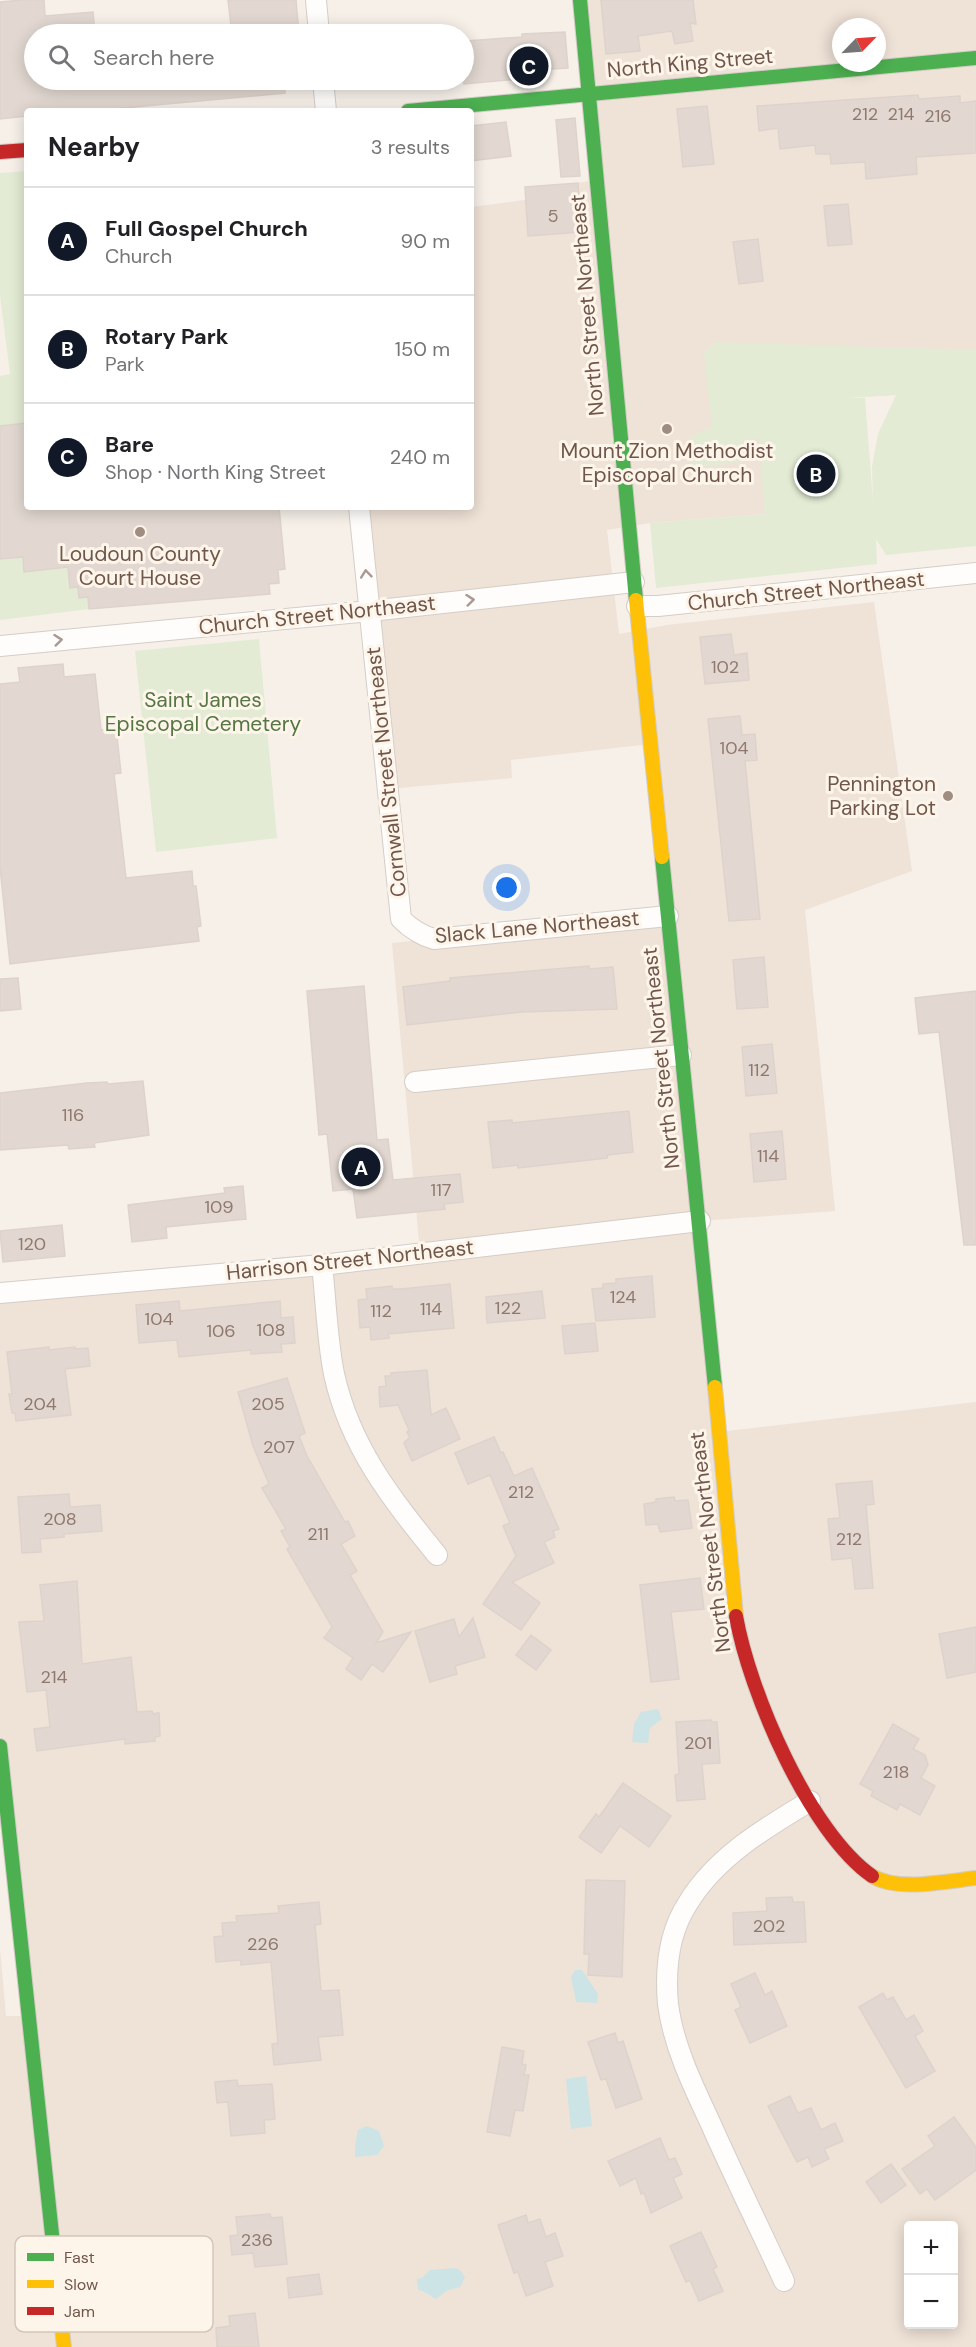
<!DOCTYPE html>
<meta charset="utf-8">
<style>
body{margin:0;font-family:"DM Sans",sans-serif;background:#f6f6f6;color:#202124}
.controls{position:absolute;right:18px;bottom:18px;display:grid;overflow:hidden;border-radius:6px;box-shadow:0 3px 15px #0003}
.controls button{width:54px;height:54px;display:grid;place-items:center;padding:0;border:0;border-bottom:2px solid #e0e0e0;background:#fff;color:#202124;font:30px sans-serif}
.compass{position:absolute;left:832px;top:18px;width:54px;height:54px;border-radius:50%;background:#fff;box-shadow:0 3px 15px #0003;rotate:65deg}
.you{position:absolute;left:507px;top:888px;width:21px;height:21px;margin:-15px;border:4px solid #fff;border-radius:50%;background:#1a73e8;box-shadow:0 0 0 9px #1a73e833}
.badge{display:grid;place-items:center;width:39px;height:39px;border-radius:50%;background:#111827;color:#fff;font-size:20px;font-weight:700}
.pin{position:absolute;translate:-50% -50%;border:3px solid #fff;box-shadow:0 2px 6px #0006}
.list{margin:0;padding:0;list-style:none}
h2{display:flex;justify-content:space-between;align-items:center;height:78px;margin:0;padding:0 24px;font-size:26px}
h2 small{font-size:20px;font-weight:400;color:#757577}
.list li{display:grid;grid-template-columns:39px 1fr auto;gap:18px;align-items:center;box-sizing:border-box;height:108px;padding:0 24px;border-top:2px solid #e0e0e0}
.list b{display:block;font-size:22px;white-space:nowrap}
.list p{margin:0;font-size:20px;white-space:nowrap;color:#757577}
.list em{font-size:20px;font-style:normal;color:#757577}
.icon{flex:none;width:33px;height:33px;fill:none;stroke:currentColor;stroke-width:2;stroke-linecap:round;stroke-linejoin:round}
.map{position:relative;flex:none;width:976px;height:2347px;overflow:hidden}
.search{position:absolute;background:#fff;box-shadow:0 3px 15px #0003;left:24px;top:24px;width:450px;height:66px;display:flex;align-items:center;gap:15px;box-sizing:border-box;padding:0 21px;border-radius:33px;color:#757577;font-size:22px}
.panel{position:absolute;background:#fff;box-shadow:0 3px 15px #0003;left:24px;top:108px;width:450px;height:402px;border-radius:6px}
.map>svg:first-child{display:block}
.residential{fill:#efe2d7;fill-rule:evenodd}
.green{fill:#e3ebd4;fill-rule:evenodd}
.water{fill:#cce4e5}
.building{fill:#e2d8d1;stroke:#ded3cc;stroke-width:1.5}
.lines{fill:none;stroke-linecap:round;stroke-linejoin:round}
.street-casing{stroke:#d5cdc7;stroke-width:22}
.fast-casing{stroke:#d4ccc6;stroke-width:16}
.slow-casing{stroke:#d4ccc6;stroke-width:16}
.jam-casing{stroke:#d4ccc6;stroke-width:16}
.street{stroke:#fefdfc;stroke-width:20}
.fast{stroke:#4caf50;stroke-width:14}
.slow{stroke:#ffc107;stroke-width:14}
.jam{stroke:#c62828;stroke-width:14}
.oneway{stroke:#a99992}
.poi-dot{fill:#a08d82;stroke:#fef5ea;stroke-width:2}
.labels{text-anchor:middle;stroke-width:6;stroke-linejoin:round;paint-order:stroke}
.number-label{font-size:18px;fill:#8f796f}
.street-label{font-size:21px;fill:#71574b;stroke:#fef5ea}
.poi-label{font-size:21px;fill:#71574b;stroke:#fef5ea}
.park-label{font-size:21px;fill:#574;stroke:#fef5ea}
.key{fill:#fef5ea;stroke:#d4c6ba;stroke-width:1.5}
.key-label{font-size:16px;fill:#71574b}
</style>
<div class="map">
<svg width="976" height="2347" viewBox="0 0 976 2347">
<rect width="100%" height="100%" fill="#f6f0e9"/>
<path class="residential" d="M580 0H976V387L896 395 758 403 765 514 650 523 607 530 619 634 667 625 874 602 912 871 805 910 835 1211 700 1221 718 1432 976 1402V2347H0V1949L6 2016H27L0 1746V1293L420 1252 392 943 668 916 650 744 511 760 512 778 387 789 359 507H471V207L525 200V187L578 183 596 180ZM841 27H877V63H841ZM908 2226H954V2324H908Z"/>
<g class="green">
<polygon points="27,171 27,423 0,426 0,376 10,374 0,295 0,173"/>
<path d="M716 342 976 350V546L886 555 876 539 877 564 656 588 650 523 765 514 758 435 737 463 692 468 688 439 712 426 704 353ZM896 395 878 434 872 467 873 502 865 398H840Z"/>
<polygon points="23,557 25,572 68,567 70,588 78,587 79,598 88,597 89,609 0,620 0,559"/>
<polygon points="259,639 277,838 156,852 135,651"/>
</g>
<g class="water">
<polygon points="658,1709 662,1719 650,1728 648,1743 632,1742 634,1724 641,1712"/>
<polygon points="575,1970 582,1970 598,1994 597,2003 576,2002 571,1977"/>
<polygon points="586,2076 592,2126 571,2129 566,2079"/>
<polygon points="367,2126 379,2131 384,2146 377,2155 355,2157 355,2146 358,2130"/>
<polygon points="455,2268 460,2270 465,2277 460,2287 448,2290 436,2299 423,2291 418,2290 417,2279 422,2278 430,2270"/>
</g>
<g class="building">
<polygon points="22,0 44,0 45,16 93,12 95,34 34,34 34,80 285,80 285,93 91,111 27,111 27,116 0,119 0,2"/>
<polygon points="228,0 296,0 299,34 232,34"/>
<polygon points="601,0 693,0 696,24 690,23 693,41 675,44 672,31 638,36 640,51 606,54"/>
<polygon points="565,32 568,68 517,71 518,79 464,84 464,62 468,62 466,41 522,37 522,34"/>
<polygon points="918,95 919,99 960,96 960,103 976,101 976,153 916,157 917,174 866,179 865,162 831,164 830,154 816,154 815,145 780,149 778,128 759,131 757,106"/>
<polygon points="707,106 714,164 683,167 677,109"/>
<polygon points="575,118 580,176 561,177 556,120"/>
<polygon points="506,122 511,156 471,161 471,126"/>
<polygon points="578,183 581,232 528,236 525,187"/>
<polygon points="848,204 852,244 828,246 824,206"/>
<polygon points="758,239 763,281 739,284 733,242"/>
<polygon points="27,423 27,507 279,507 285,569 278,570 279,583 269,584 270,594 89,609 88,597 79,598 78,587 70,588 68,567 24,572 23,557 0,559 0,426"/>
<polygon points="731,634 734,655 747,653 749,680 705,684 700,637"/>
<polygon points="63,664 64,677 95,674 101,730 116,728 121,773 114,774 126,878 192,871 193,886 196,886 201,926 197,927 199,941 10,964 0,867 0,684 20,682 18,668"/>
<polygon points="740,716 742,735 755,734 757,760 745,761 760,919 729,921 708,719"/>
<polygon points="764,957 768,1007 737,1009 733,960"/>
<polygon points="589,966 589,969 613,967 617,1009 521,1012 407,1025 403,987 450,981 450,978"/>
<polygon points="18,978 21,1009 0,1011 0,979"/>
<polygon points="364,986 377,1140 388,1139 393,1180 460,1174 463,1202 444,1204 445,1209 357,1218 353,1189 333,1191 327,1134 319,1135 307,991"/>
<polygon points="976,991 976,1245 964,1245 939,1032 919,1034 915,998"/>
<polygon points="772,1044 777,1093 746,1096 742,1047"/>
<polygon points="143,1081 149,1135 94,1143 95,1147 69,1149 68,1145 0,1150 0,1093 87,1083 107,1082 108,1084"/>
<polygon points="629,1111 633,1152 608,1155 607,1158 518,1168 518,1165 493,1168 488,1122 512,1120 512,1123"/>
<polygon points="782,1131 786,1179 754,1182 750,1134"/>
<polygon points="243,1186 246,1219 166,1227 167,1238 132,1242 128,1205 225,1193 224,1188"/>
<polygon points="62,1225 65,1256 3,1262 0,1231"/>
<polygon points="652,1276 655,1317 596,1321 592,1289 603,1288 603,1284 616,1283 616,1279"/>
<polygon points="450,1284 454,1328 388,1334 389,1338 371,1340 370,1327 360,1328 358,1300 367,1299 366,1289 392,1286 392,1289 401,1289"/>
<polygon points="542,1291 545,1318 487,1323 486,1297"/>
<polygon points="179,1301 180,1311 280,1301 281,1318 293,1317 295,1343 281,1344 282,1352 251,1354 251,1350 179,1357 177,1340 139,1343 136,1305"/>
<polygon points="595,1323 598,1351 565,1354 562,1326"/>
<polygon points="49,1347 49,1350 75,1347 75,1349 88,1348 90,1366 65,1369 71,1415 16,1421 15,1413 12,1413 9,1394 12,1394 7,1352"/>
<polygon points="427,1370 431,1415 446,1408 460,1439 412,1461 404,1443 410,1437 407,1432 409,1430 398,1405 380,1407 379,1387 386,1386 385,1376 391,1376 391,1373"/>
<polygon points="287,1378 305,1433 299,1436 307,1456 345,1522 348,1521 355,1536 341,1544 357,1571 350,1575 383,1632 376,1643 411,1632 383,1672 372,1664 361,1680 346,1669 353,1658 324,1638 332,1627 287,1549 290,1547 281,1531 286,1529 262,1488 269,1484 253,1446 238,1392"/>
<polygon points="494,1437 501,1453 503,1452 514,1476 532,1468 559,1529 553,1531 555,1537 544,1542 554,1563 512,1582 540,1603 521,1630 483,1604 516,1556 503,1526 510,1523 490,1475 468,1484 455,1453"/>
<polygon points="872,1481 874,1504 866,1505 873,1588 855,1589 852,1558 832,1560 828,1519 840,1518 836,1484"/>
<polygon points="69,1494 70,1507 100,1505 102,1531 64,1534 64,1537 40,1539 41,1552 22,1553 18,1497"/>
<polygon points="674,1497 675,1501 688,1500 692,1528 660,1532 658,1524 646,1525 644,1504 656,1502 656,1499"/>
<polygon points="700,1578 704,1609 671,1612 679,1679 651,1682 640,1585"/>
<polygon points="77,1581 82,1664 131,1657 137,1712 152,1711 153,1714 159,1713 160,1736 155,1737 155,1741 125,1744 125,1739 37,1751 34,1729 50,1727 46,1690 27,1692 19,1622 44,1621 40,1585"/>
<polygon points="473,1618 485,1657 455,1666 457,1674 430,1682 415,1631 454,1619 459,1637"/>
<polygon points="976,1627 976,1672 947,1678 939,1634"/>
<polygon points="531,1635 551,1650 536,1670 516,1655"/>
<polygon points="711,1720 712,1722 717,1722 720,1763 702,1764 705,1799 677,1801 675,1775 679,1774 676,1722"/>
<polygon points="893,1724 919,1739 913,1749 925,1755 928,1765 921,1778 935,1786 920,1815 900,1804 897,1810 871,1796 873,1791 860,1784"/>
<polygon points="623,1783 671,1816 649,1847 620,1826 601,1853 579,1837 596,1814 599,1817"/>
<polygon points="586,1880 625,1881 622,1977 588,1975 589,1954 584,1954"/>
<polygon points="792,1897 793,1902 804,1902 806,1942 734,1945 733,1913 767,1911 766,1898"/>
<polygon points="319,1902 321,1924 315,1925 321,1991 339,1990 343,2035 318,2037 321,2060 274,2065 272,2044 278,2043 271,1962 241,1965 241,1960 216,1962 214,1937 223,1936 222,1923 237,1922 236,1916 279,1913 278,1906"/>
<polygon points="755,1973 765,1995 772,1991 787,2026 750,2043 735,2010 741,2007 731,1984"/>
<polygon points="883,1993 887,2000 893,1997 906,2020 914,2015 923,2031 915,2036 935,2071 906,2088 859,2007"/>
<polygon points="615,2033 618,2043 623,2041 642,2099 616,2108 606,2079 601,2080 588,2042"/>
<polygon points="502,2047 524,2051 522,2064 526,2065 524,2075 529,2075 523,2111 515,2110 510,2136 487,2132"/>
<polygon points="237,2080 238,2086 272,2084 275,2119 264,2120 265,2133 231,2136 228,2102 217,2103 215,2082"/>
<polygon points="790,2096 798,2113 811,2108 821,2130 835,2123 843,2141 824,2149 829,2159 812,2167 808,2157 797,2162 768,2106"/>
<polygon points="954,2117 976,2147 976,2170 935,2200 927,2189 920,2194 902,2169 935,2146 928,2136"/>
<polygon points="660,2138 669,2160 675,2158 682,2174 673,2178 682,2198 651,2213 644,2193 641,2194 636,2178 620,2186 608,2161"/>
<polygon points="891,2164 906,2185 881,2203 866,2182"/>
<polygon points="270,2214 271,2218 282,2217 287,2264 255,2267 253,2253 232,2255 230,2236 238,2235 236,2217"/>
<polygon points="526,2215 528,2223 540,2219 546,2237 555,2233 563,2256 545,2262 553,2286 526,2296 518,2272 514,2273 498,2225"/>
<polygon points="701,2232 717,2267 713,2269 723,2291 699,2301 690,2280 686,2282 670,2246"/>
<polygon points="319,2274 322,2294 289,2298 287,2278"/>
<polygon points="255,2313 259,2347 217,2347 216,2328 230,2326 229,2316"/>
</g>
<g class="lines">
<defs>
<g id="street">
<polyline points="316,0 319,34"/>
<polyline points="323,80 326,111"/>
<path d="M359 507 401 919C411 929 420 935 434 939L668 916"/>
<polyline points="637,606 658,606 976,573"/>
<polyline points="0,646 370,611 634,582"/>
<polyline points="415,1082 681,1055"/>
<path d="M322 1265C326 1301 327 1339 334 1374 350 1447 391 1498 437 1555"/>
<polyline points="0,1293 322,1265 700,1221"/>
<path d="M784 2281C759 2227 733 2174 709 2120 692 2084 673 2044 668 2004 665 1970 669 1932 688 1903 716 1857 765 1828 810 1801"/>
</g>
<g id="fast">
<polyline points="580,0 636,600"/>
<polyline points="408,111 976,58"/>
<polyline points="662,857 715,1387"/>
<polyline points="0,1746 56,2272"/>
</g>
<g id="slow">
<polyline points="636,600 662,857"/>
<polyline points="715,1387 736,1616"/>
<path d="M872 1876C898 1892 947 1881 976 1878"/>
<polyline points="56,2272 64,2347"/>
</g>
<g id="jam">
<polyline points="0,152 27,150"/>
<path d="M736 1616C749 1691 809 1832 872 1876"/>
</g>
</defs>
<use href="#street" class="street-casing"/>
<use href="#fast" class="fast-casing"/>
<use href="#slow" class="slow-casing"/>
<use href="#jam" class="jam-casing"/>
<use href="#street" class="street"/>
<use href="#fast" class="fast"/>
<use href="#slow" class="slow"/>
<use href="#jam" class="jam"/>
</g>
<defs><path id="oneway-chevron" d="M-2-3.5L2.5 0L-2 3.5" fill="none" stroke-width="1.6" stroke-linecap="round" stroke-linejoin="round" transform="scale(1.5)"/></defs>
<g class="oneway">
<use href="#oneway-chevron" transform="translate(366 574) rotate(-96)"/>
<use href="#oneway-chevron" transform="translate(470 600) rotate(-6)"/>
<use href="#oneway-chevron" transform="translate(58 640) rotate(-6)"/>
</g>
<g class="poi-dot">
<circle cx="667" cy="429" r="6"/>
<circle cx="140" cy="532" r="6"/>
<circle cx="948" cy="796" r="6"/>
</g>
<g class="labels">
<g class="number-label">
<text x="865" y="120">212</text>
<text x="901" y="120">214</text>
<text x="938" y="122">216</text>
<text x="553" y="222">5</text>
<text x="725" y="673">102</text>
<text x="734" y="754">104</text>
<text x="759" y="1076">112</text>
<text x="73" y="1121">116</text>
<text x="768" y="1162">114</text>
<text x="441" y="1196">117</text>
<text x="219" y="1213">109</text>
<text x="32" y="1250">120</text>
<text x="623" y="1303">124</text>
<text x="508" y="1314">122</text>
<text x="431" y="1315">114</text>
<text x="381" y="1317">112</text>
<text x="159" y="1325">104</text>
<text x="271" y="1336">108</text>
<text x="221" y="1337">106</text>
<text x="40" y="1410">204</text>
<text x="268" y="1410">205</text>
<text x="279" y="1453">207</text>
<text x="521" y="1498">212</text>
<text x="60" y="1525">208</text>
<text x="318" y="1540">211</text>
<text x="849" y="1545">212</text>
<text x="54" y="1683">214</text>
<text x="698" y="1749">201</text>
<text x="896" y="1778">218</text>
<text x="769" y="1932">202</text>
<text x="263" y="1950">226</text>
<text x="257" y="2246">236</text>
</g>
<g class="street-label">
<text transform="translate(690 63) rotate(-5)" y="7">North King Street</text>
<text transform="translate(587 305) rotate(-95)" y="7">North Street Northeast</text>
<text transform="translate(806 591) rotate(-6)" y="7">Church Street Northeast</text>
<text transform="translate(317 615) rotate(-6)" y="7">Church Street Northeast</text>
<text transform="translate(386 772) rotate(-96)" y="7">Cornwall Street Northeast</text>
<text transform="translate(537 927) rotate(-5)" y="7">Slack Lane Northeast</text>
<text transform="translate(661 1058) rotate(-96)" y="7">North Street Northeast</text>
<text transform="translate(350 1260) rotate(-6)" y="7">Harrison Street Northeast</text>
<text transform="translate(710 1542) rotate(-97)" y="7">North Street Northeast</text>
</g>
<g class="poi-label">
<text x="667" y="458">Mount Zion Methodist<tspan x="667" dy="24">Episcopal Church</tspan></text>
<text x="140" y="561">Loudoun County<tspan x="140" dy="24">Court House</tspan></text>
<text x="936" y="791" text-anchor="end">Pennington<tspan x="936" dy="24">Parking Lot</tspan></text>
</g>
<g class="park-label">
<text x="203" y="707">Saint James<tspan x="203" dy="24">Episcopal Cemetery</tspan></text>
</g>
</g>
<rect x="15" y="2236" width="198" height="96" rx="9" class="key"/>
<rect x="27" y="2253" width="27" height="8" fill="#4caf50"/>
<rect x="27" y="2280" width="27" height="8" fill="#ffc107"/>
<rect x="27" y="2307" width="27" height="8" fill="#c62828"/>
<g class="key-label">
<text x="64" y="2263">Fast</text>
<text x="64" y="2290">Slow</text>
<text x="64" y="2317">Jam</text>
</g>
</svg>
<div class="controls">
<button>+</button>
<button>−</button>
</div>
<svg class="compass" viewBox="-18 -18 36 36"><path d="M0-13l5 13h-10z" fill="#e53935"/><path d="M0 13l5-13h-10z" fill="#757577"/></svg>
<div class="you"></div>
<div class="pin badge" style="left:361px;top:1167px">A</div>
<div class="pin badge" style="left:816px;top:474px">B</div>
<div class="pin badge" style="left:529px;top:66px">C</div>
<div class="search"><svg class="icon" aria-label="search" viewBox="0 0 24 24"><circle cx="10" cy="10" r="6"/><path d="M15 15l6 6"/></svg>Search here</div>
<section class="panel">
<h2>Nearby<small>3 results</small></h2>
<ul class="list">
<li><span class="badge">A</span><div><b>Full Gospel Church</b><p>Church</p></div><em>90 m</em></li>
<li><span class="badge">B</span><div><b>Rotary Park</b><p>Park</p></div><em>150 m</em></li>
<li><span class="badge">C</span><div><b>Bare</b><p>Shop · North King Street</p></div><em>240 m</em></li>
</ul>
</section>
</div>
